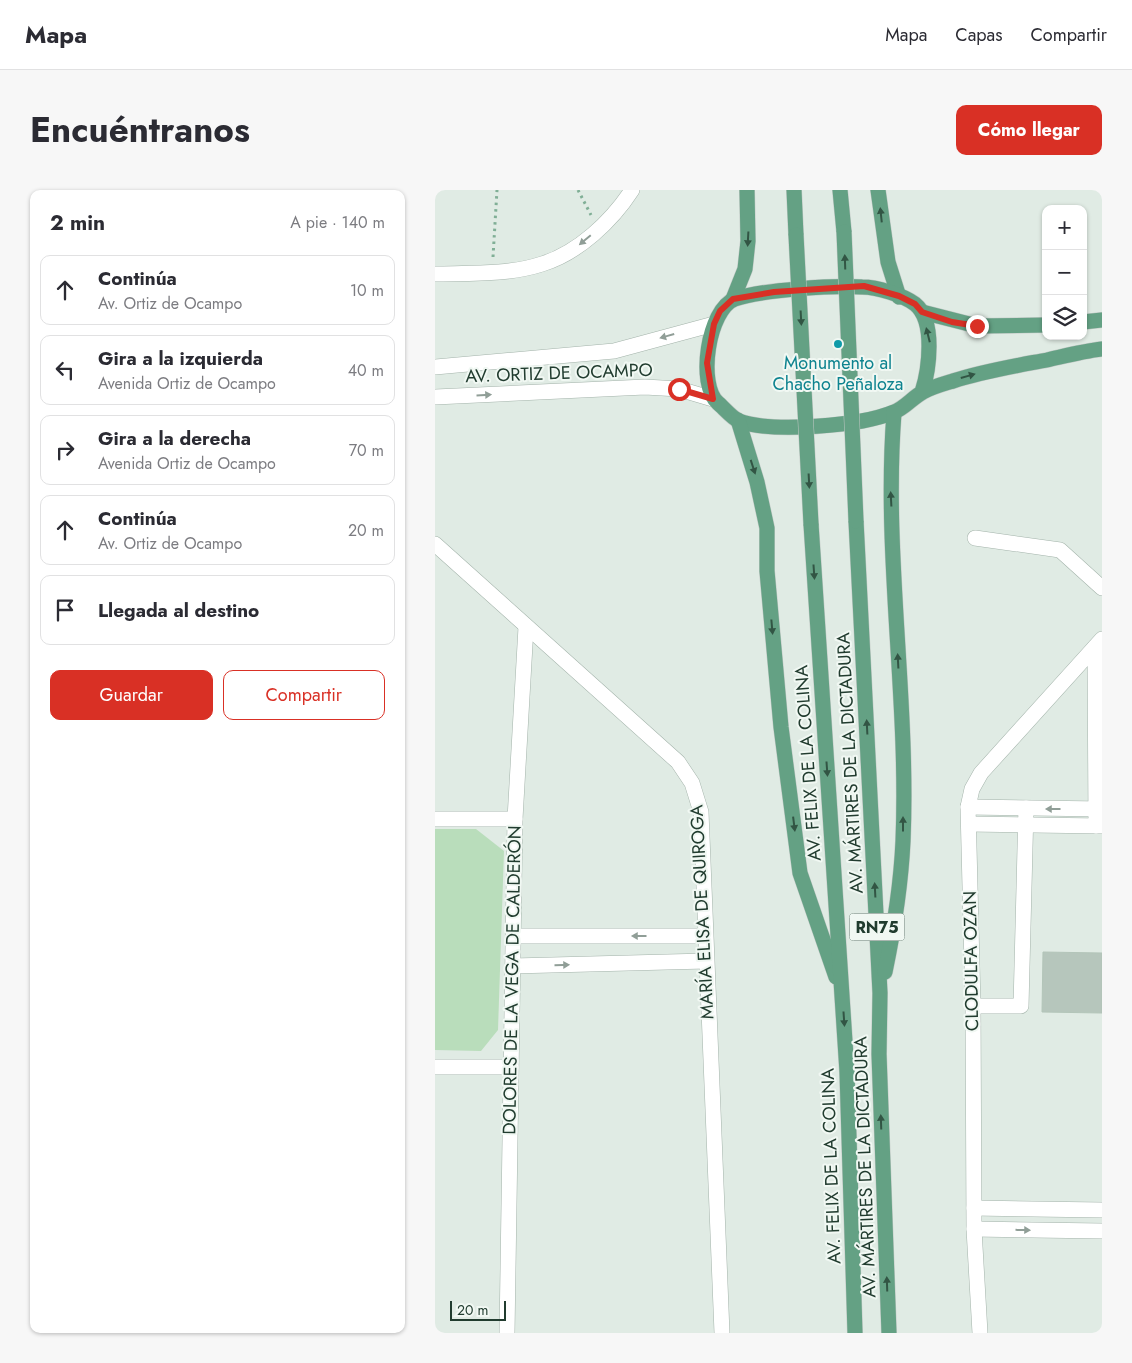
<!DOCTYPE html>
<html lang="es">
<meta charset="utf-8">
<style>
body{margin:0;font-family:Jost,sans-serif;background:#f7f7f7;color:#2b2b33}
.controls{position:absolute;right:15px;top:15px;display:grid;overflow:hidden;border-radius:10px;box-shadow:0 1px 4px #0004}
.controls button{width:45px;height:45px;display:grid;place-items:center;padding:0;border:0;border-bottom:1px solid #e1e1e2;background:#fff;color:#2b2b33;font:25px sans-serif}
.scale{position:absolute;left:15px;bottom:12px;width:56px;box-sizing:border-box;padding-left:5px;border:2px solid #213c2f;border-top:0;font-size:14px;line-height:18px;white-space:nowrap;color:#213c2f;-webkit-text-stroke:4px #f1f8f3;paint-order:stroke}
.stop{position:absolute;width:15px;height:15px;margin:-11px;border:4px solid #d93025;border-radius:50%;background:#fff}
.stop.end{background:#d93025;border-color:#fff;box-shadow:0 1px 5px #0008}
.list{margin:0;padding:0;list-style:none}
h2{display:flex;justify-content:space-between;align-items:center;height:65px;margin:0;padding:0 20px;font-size:21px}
h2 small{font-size:16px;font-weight:400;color:#7c7c81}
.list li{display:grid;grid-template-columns:32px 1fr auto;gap:15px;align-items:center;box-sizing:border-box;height:70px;margin:0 10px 10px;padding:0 10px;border:1px solid #e1e1e2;border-radius:10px}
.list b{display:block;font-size:19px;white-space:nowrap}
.list p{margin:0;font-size:16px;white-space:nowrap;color:#7c7c81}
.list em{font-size:16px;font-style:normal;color:#7c7c81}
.actions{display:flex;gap:10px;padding:15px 20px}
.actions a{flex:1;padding:11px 0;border:1px solid #d93025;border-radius:10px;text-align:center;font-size:18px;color:#d93025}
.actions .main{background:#d93025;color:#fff}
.icon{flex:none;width:28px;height:28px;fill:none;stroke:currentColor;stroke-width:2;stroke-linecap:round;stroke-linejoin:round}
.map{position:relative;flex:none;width:667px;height:1143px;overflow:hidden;border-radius:10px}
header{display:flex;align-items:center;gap:30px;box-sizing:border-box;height:70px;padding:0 25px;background:#fff;border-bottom:1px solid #e1e1e2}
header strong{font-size:24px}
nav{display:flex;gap:28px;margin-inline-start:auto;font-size:18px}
.intro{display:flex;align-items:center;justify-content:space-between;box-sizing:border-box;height:120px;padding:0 30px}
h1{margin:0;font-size:35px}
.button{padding:12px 22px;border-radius:10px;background:#d93025;color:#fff;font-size:18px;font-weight:700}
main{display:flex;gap:30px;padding:0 30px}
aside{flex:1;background:#fff;border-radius:10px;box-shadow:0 1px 4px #0004}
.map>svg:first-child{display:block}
.green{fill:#b9ddbb}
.building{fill:#b6c6bc;stroke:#b3c5b9}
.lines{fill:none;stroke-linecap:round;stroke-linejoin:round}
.minor-casing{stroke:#a3b3aa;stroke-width:16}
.major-casing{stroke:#c1c8c5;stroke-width:16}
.path{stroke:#80af96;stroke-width:3;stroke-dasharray:2.5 4;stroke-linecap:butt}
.minor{stroke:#fff;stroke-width:15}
.major{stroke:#64a184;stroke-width:15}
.major-bridge-casing{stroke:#c1c8c5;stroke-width:16;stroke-linecap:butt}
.major-bridge{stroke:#64a184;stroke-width:15}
.oneway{fill:#325544}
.oneway2{fill:#909e97}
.route{stroke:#d93025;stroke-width:6}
.culture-dot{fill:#0f9aa8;stroke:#f1f8f3;stroke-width:2}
.labels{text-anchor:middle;stroke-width:4;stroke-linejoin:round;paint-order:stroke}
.shield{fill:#f1f8f3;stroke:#5f746a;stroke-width:1}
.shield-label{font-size:16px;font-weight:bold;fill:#213c2f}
.culture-label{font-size:18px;fill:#0d838f;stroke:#f1f8f3}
.street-label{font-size:18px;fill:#213c2f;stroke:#f1f8f3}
</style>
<header>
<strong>Mapa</strong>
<nav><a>Mapa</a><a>Capas</a><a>Compartir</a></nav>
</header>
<div class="intro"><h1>Encuéntranos</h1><a class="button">Cómo llegar</a></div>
<main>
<aside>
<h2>2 min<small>A pie · 140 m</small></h2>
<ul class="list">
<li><svg class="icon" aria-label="ahead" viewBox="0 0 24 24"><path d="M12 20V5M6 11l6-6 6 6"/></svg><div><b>Continúa</b><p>Av. Ortiz de Ocampo</p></div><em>10 m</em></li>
<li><svg class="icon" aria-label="left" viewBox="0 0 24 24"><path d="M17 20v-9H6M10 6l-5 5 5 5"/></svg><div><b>Gira a la izquierda</b><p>Avenida Ortiz de Ocampo</p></div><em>40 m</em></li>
<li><svg class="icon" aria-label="right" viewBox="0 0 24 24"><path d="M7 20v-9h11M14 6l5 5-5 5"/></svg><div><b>Gira a la derecha</b><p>Avenida Ortiz de Ocampo</p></div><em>70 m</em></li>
<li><svg class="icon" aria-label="ahead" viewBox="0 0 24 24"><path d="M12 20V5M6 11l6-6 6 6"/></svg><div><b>Continúa</b><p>Av. Ortiz de Ocampo</p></div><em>20 m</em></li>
<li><svg class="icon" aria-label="arrive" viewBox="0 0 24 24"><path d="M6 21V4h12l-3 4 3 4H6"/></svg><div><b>Llegada al destino</b></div></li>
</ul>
<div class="actions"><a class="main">Guardar</a><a>Compartir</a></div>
</aside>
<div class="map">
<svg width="667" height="1143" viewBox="0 0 667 1143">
<rect width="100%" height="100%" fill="#e0ebe4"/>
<polygon class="green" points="0,639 41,639 69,661 63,840 46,861 0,860"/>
<polygon class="building" points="608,762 667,763 667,823 607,822"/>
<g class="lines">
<defs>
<g id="minor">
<path d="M0 84C35 83 73 85 107 74 143 63 177 31 197 0"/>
<polyline points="0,177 179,161 279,134"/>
<polyline points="0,207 210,197 244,199 278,209"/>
<polyline points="540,348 625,360 667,398"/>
<polyline points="0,354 243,572 257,593 266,622 287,1143"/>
<polyline points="660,457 661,636"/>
<polyline points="533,617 667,619"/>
<polyline points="0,629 80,629"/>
<polyline points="534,634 667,636"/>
<polyline points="78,746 270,746"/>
<polyline points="78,776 271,771"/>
<polyline points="538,816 586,816 591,618"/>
<polyline points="0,877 76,877"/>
<polyline points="539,1018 667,1020"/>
<polyline points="539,1039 667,1041"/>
<polyline points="72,1143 80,629 91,437"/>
<polyline points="545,1143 539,1039 538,816 533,617 537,599 546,583 667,449"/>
</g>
<g id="major">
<polyline points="359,0 361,45"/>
<polyline points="405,0 409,42"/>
<polyline points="443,0 453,72 464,107"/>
<polyline points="298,109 310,79 313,51 312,0"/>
<polyline points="487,122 542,136 611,135"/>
<polyline points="648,132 667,130"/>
<path d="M487 202C494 180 501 131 480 114 468 105 442 97 427 97 399 95 326 100 300 109 273 119 262 195 283 213 289 218 297 228 304 231 337 243 426 236 459 222 470 218 478 207 488 202 497 197 508 194 518 191 549 181 580 176 612 170 630 166 649 161 667 159"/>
<polyline points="303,230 322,292 332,338 332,381 346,537 365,683 401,787"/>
<polyline points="421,331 445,803 444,864 454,1143"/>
<polyline points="376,334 412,882 420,1143"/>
<path d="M450 782C459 739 466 695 468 651 474 508 448 365 459 223"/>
</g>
</defs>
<use href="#minor" class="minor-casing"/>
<use href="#major" class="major-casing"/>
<g class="path">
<polyline points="143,0 156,25"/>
<polyline points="58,67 62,0"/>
</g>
<use href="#minor" class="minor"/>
<use href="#major" class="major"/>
<defs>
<g id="major-bridge">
<polyline points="409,42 421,331"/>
<polyline points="361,45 376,334"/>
</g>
</defs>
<use href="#major-bridge" class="major-bridge-casing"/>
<use href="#major-bridge" class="major-bridge"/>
</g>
<defs><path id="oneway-solid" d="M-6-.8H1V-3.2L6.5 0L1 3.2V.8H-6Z" transform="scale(1.25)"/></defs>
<g class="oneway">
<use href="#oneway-solid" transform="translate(446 25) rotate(-96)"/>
<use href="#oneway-solid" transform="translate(313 49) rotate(93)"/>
<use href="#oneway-solid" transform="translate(410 72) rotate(-92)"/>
<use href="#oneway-solid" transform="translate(366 128) rotate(87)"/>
<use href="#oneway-solid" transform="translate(493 145) rotate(-104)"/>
<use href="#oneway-solid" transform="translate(533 186) rotate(-16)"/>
<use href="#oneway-solid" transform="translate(318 277) rotate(72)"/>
<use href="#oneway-solid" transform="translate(374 291) rotate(87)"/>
<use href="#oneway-solid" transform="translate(456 309) rotate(-93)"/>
<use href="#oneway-solid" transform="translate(379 382) rotate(86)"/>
<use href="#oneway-solid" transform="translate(337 437) rotate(85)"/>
<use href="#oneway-solid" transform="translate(463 471) rotate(-93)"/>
<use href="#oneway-solid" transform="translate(432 537) rotate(-93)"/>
<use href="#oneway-solid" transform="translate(392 579) rotate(86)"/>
<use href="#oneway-solid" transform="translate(359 634) rotate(83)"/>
<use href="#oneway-solid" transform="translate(468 634) rotate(-90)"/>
<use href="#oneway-solid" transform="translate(440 700) rotate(-93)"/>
<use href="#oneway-solid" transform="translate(409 829) rotate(86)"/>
<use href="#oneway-solid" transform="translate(446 932) rotate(-92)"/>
<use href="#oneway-solid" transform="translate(452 1094) rotate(-92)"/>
</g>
<g class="oneway2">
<use href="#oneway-solid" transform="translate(150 50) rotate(140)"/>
<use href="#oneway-solid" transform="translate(232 146) rotate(164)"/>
<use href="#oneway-solid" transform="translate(49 205) rotate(-3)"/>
<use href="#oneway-solid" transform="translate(618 619) rotate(-180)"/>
<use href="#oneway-solid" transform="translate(204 746) rotate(180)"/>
<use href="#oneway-solid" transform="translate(127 775) rotate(-1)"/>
<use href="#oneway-solid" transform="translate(588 1040) rotate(1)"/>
</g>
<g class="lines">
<polyline class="route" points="244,199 278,209 272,173 279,134 285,121 298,109 339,102 429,96 464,106 480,114 487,122 517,132 542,136"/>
</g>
<circle class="culture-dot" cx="403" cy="154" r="5"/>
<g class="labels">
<rect class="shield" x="414.5" y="723.5" width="55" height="27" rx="4"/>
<g class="shield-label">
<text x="442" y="743">RN75</text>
</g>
<g class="culture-label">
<text x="403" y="179">Monumento al<tspan x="403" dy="21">Chacho Peñaloza</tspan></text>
</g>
<g class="street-label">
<text transform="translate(124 183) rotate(-2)" y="6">AV. ORTIZ DE OCAMPO</text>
<text transform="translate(373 573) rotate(-94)" y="6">AV. FELIX DE LA COLINA</text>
<text transform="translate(415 573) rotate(-93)" y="6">AV. MÁRTIRES DE LA DICTADURA</text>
<text transform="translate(267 722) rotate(-93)" y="6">MARÍA ELISA DE QUIROGA</text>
<text transform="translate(536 771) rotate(-91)" y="6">CLODULFA OZAN</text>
<text transform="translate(77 790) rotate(-89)" y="6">DOLORES DE LA VEGA DE CALDERÓN</text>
<text transform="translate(396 976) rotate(-92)" y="6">AV. FELIX DE LA COLINA</text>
<text transform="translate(430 977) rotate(-92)" y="6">AV. MÁRTIRES DE LA DICTADURA</text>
</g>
</g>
</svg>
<div class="controls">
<button>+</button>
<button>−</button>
<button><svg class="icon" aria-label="layers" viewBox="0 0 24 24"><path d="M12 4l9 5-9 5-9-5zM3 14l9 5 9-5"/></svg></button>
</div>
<div class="scale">20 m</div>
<div class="stop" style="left:244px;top:199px"></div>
<div class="stop end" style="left:542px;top:136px"></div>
</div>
</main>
